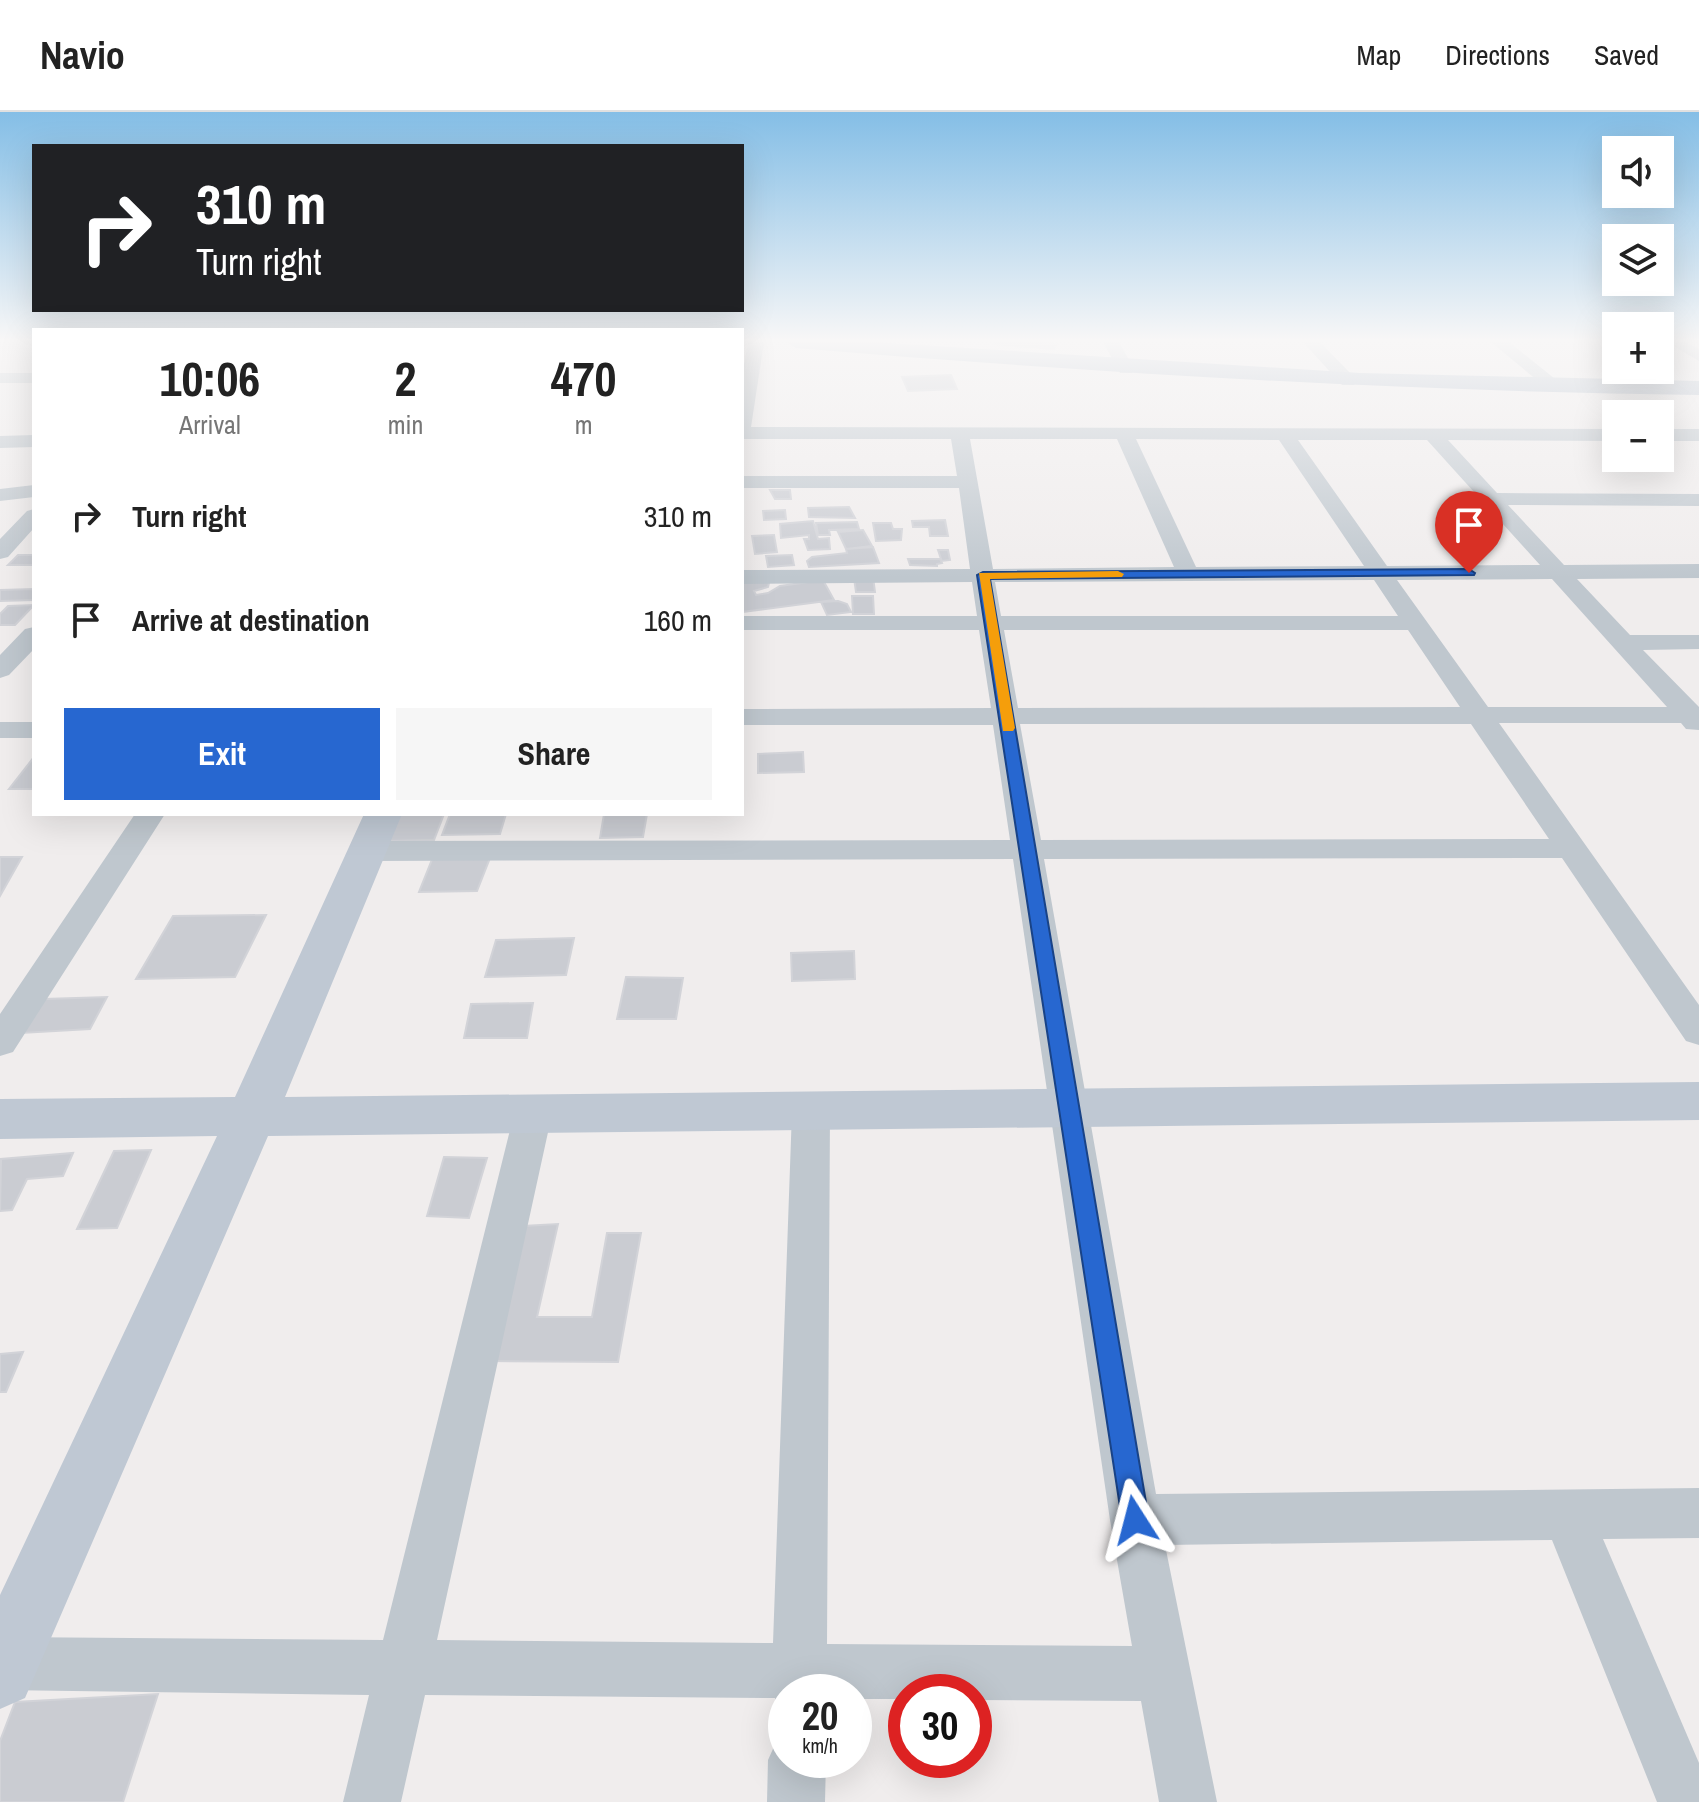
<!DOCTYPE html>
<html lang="en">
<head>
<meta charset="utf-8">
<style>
	body { margin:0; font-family:"Archivo Narrow",sans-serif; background:#f6f6f6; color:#222; height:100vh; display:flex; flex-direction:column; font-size:30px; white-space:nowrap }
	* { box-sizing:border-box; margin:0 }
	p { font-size:26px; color:#767676 }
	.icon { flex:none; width:44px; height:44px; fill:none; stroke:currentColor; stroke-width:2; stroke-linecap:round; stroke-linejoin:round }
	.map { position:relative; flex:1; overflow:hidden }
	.panel { position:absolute; left:32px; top:216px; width:712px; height:488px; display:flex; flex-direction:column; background:#fff; border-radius:0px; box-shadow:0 8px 32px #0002 }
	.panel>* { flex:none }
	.guide { position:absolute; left:32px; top:32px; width:712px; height:168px; border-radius:0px; box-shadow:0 8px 32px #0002; background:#202124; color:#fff; overflow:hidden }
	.tools { position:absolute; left:1602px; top:24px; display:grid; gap:16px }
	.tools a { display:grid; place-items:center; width:72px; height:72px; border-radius:0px; background:#fff; box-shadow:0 8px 32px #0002; font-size:40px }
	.speed { position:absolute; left:768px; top:1562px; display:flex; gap:16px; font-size:40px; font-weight:700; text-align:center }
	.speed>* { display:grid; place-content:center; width:104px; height:104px; border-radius:50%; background:#fff; box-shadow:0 8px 32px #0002; line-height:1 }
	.speed small { font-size:20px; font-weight:400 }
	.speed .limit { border:12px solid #d22; background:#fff; color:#111 }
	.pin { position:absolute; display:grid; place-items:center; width:68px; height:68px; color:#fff; margin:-82px -34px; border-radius:50% 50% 50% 0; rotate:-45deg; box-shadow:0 0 8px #0007 }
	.pin .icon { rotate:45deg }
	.me { position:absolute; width:88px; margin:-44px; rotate:351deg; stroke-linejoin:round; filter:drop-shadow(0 0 6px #0008) }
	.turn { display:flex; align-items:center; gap:28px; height:168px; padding:0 32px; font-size:36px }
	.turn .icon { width:104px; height:104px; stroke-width:2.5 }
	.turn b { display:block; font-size:56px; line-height:68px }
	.eta { display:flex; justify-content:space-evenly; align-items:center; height:136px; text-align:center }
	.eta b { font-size:48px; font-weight:700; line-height:56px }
	.action { display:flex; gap:16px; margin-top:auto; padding:16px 32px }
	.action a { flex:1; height:92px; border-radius:0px; background:#2767d0; color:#fff; font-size:32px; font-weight:700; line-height:92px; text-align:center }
	.action a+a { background:#f6f6f6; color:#222 }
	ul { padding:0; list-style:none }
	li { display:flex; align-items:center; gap:24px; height:104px; padding:0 32px }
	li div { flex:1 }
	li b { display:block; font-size:30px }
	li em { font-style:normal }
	header { display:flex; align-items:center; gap:48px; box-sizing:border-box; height:112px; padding:0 40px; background:#fff; border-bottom:2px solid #e0e0e0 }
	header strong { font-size:38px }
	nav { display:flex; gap:44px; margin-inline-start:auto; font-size:28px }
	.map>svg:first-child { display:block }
	.building { fill:#caccd2; stroke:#d2d3d8; stroke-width:2 }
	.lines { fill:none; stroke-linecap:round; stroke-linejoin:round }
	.street { fill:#bfc7ce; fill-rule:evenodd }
	.secondary { fill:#bfc8d3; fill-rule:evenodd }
	.primary { fill:#afbbca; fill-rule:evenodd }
	.route { fill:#2767d0; stroke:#194387; stroke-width:2 }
	.slow { fill:#f59e0b }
</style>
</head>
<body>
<header>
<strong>Navio</strong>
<nav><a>Map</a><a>Directions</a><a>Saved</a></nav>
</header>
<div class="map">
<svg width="1699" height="1690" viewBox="0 0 1699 1690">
	<rect width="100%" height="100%" fill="#f0eded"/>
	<path class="building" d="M 995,230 L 1037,230 L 1057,232 L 1054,237 L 993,232 Z
		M 951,263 L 957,277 L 908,279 L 902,265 Z
		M 770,378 L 790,378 L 791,387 L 775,387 Z
		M 849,395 L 855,406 L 809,405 L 808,396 Z
		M 785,398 L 786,407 L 764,408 L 763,399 Z
		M 945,408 L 948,424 L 930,424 L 929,415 L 913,415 L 912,409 Z
		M 813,409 L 818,427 L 829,426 L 830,437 L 808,438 L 804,427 L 809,427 L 809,423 L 781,426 L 780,412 Z
		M 857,410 L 859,417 L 829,418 L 830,423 L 818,423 L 816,411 Z
		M 873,411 L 891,411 L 893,417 L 902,417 L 901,428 L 876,429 Z
		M 863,418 L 872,434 L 846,437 L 838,420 Z
		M 774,423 L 777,440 L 755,442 L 752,424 Z
		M 873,435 L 879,451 L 809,455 L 807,449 L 812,445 L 847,441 L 846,437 Z
		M 938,438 L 948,438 L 950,448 L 941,449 L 942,451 L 937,452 L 937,454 L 910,453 L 908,447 L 941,447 Z
		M 18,443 L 34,443 L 34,453 L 8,453 Z
		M 792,443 L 794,453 L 768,455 L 766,444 Z
		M 873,465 L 875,480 L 856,480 L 854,466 Z
		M 770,467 L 768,475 L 754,479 L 756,483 L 768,481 L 780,474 L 823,468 L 834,488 L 742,500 L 742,471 Z
		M 34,477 L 34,488 L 0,489 L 0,478 Z
		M 852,484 L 873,484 L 874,502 L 853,502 Z
		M 838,489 L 847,492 L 851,500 L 827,503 L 821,490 Z
		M 34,493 L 15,513 L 0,513 L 0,502 L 8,494 Z
		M 803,640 L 804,660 L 758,661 L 758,642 Z
		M 34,645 L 34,677 L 9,677 Z
		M 394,702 L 444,702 L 434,728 L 383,729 Z
		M 450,702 L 506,702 L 500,722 L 442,723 Z
		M 604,702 L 647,702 L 643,725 L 600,726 Z
		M 0,745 L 22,745 L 0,784 Z
		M 433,745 L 490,746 L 477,779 L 419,780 Z
		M 266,803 L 235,865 L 136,867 L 173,804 Z
		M 574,826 L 566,863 L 485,865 L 496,828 Z
		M 854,839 L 855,867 L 792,869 L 791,841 Z
		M 626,865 L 683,866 L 676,907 L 617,907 Z
		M 107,885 L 90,917 L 22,921 L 44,887 Z
		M 533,891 L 527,926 L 464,926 L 471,892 Z
		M 151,1038 L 117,1116 L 77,1117 L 114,1039 Z
		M 73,1041 L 63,1064 L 27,1067 L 12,1098 L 0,1099 L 1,1047 Z
		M 444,1045 L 487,1046 L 469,1106 L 427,1104 Z
		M 558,1112 L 537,1205 L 592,1205 L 607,1121 L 641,1121 L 618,1250 L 491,1249 L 523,1114 Z
		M 23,1240 L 6,1280 L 0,1280 L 0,1242 Z
		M 158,1582 L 123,1690 L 0,1690 L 0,1629 L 15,1590 Z"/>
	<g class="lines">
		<path class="street" d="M 748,230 L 764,230 L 751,315 L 1616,317 L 1616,329 L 1448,328 L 1497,381 L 1699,382 L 1699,394 L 1508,393 L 1564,453 L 1699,452 L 1699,466 L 1577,467 L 1630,523 L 1699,523 L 1699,537 L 1643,538 L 1699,595 L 1699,618 L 1686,617 L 1681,611 L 1499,611 L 1699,893 L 1699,933 L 1686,929 L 1562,746 L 1044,747 L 1156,1382 L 1699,1376 L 1699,1426 L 1603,1427 L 1699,1651 L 1699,1690 L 1657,1690 L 1552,1428 L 1165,1433 L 1217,1690 L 1159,1690 L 1141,1589 L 974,1588 L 974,1580 L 906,1580 L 906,1587 L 854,1587 L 854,1580 L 786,1580 L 786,1600 L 779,1598 L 775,1586 L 425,1583 L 401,1690 L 343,1690 L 369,1583 L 0,1578 L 0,1526 L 4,1525 L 383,1528 L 514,1002 L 519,991 L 533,987 L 547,991 L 552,1002 L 437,1528 L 773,1531 L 792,999 L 797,988 L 811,984 L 825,988 L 830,999 L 827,1532 L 1132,1534 L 1110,1408 L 1013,747 L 367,749 L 356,746 L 352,739 L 356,732 L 367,729 L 1010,728 L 993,613 L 742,613 L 742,597 L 991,596 L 979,518 L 742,518 L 742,504 L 977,504 L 972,470 L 742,472 L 742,458 L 970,457 L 959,376 L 742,376 L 742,364 L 957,364 L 951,327 L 742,327 L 742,264 ZM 970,327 L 1117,327 L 1174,455 L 993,457 ZM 1136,327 L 1279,328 L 1364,454 L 1196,455 ZM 1298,328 L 1427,328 L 1540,453 L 1387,454 ZM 1552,467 L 1667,595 L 1488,595 L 1397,468 ZM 1374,468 L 1398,504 L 1001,504 L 995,470 ZM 1004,518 L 1408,518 L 1460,595 L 1018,596 ZM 1020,612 L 1471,612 L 1549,727 L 1041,728 Z
			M 1103,230 L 1119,230 L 1134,257 L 1132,261 L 1120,261 Z
			M 1303,230 L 1320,230 L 1354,265 L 1357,269 L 1354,273 L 1342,273 Z
			M 1491,230 L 1509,230 L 1565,275 L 1562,279 L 1550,279 Z
			M 1667,230 L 1686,230 L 1699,237 L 1699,249 Z
			M 0,261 L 34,261 L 34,271 L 0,271 Z
			M 1660,317 L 1699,317 L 1699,329 L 1660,329 Z
			M 34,323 L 34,335 L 0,336 L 0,324 Z
			M 34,373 L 34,385 L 0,389 L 0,377 Z
			M 34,397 L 34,416 L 8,445 L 0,447 L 0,427 L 27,399 Z
			M 34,515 L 34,537 L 9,563 L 0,566 L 0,543 L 25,517 Z
			M 0,610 L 34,610 L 34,626 L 0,626 Z
			M 135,702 L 165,702 L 13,940 L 0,944 L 0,902 Z
			M 786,1624 L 786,1648 L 826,1648 L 825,1690 L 767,1690 L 768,1648 L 777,1628 Z"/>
		<path class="secondary" d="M 364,702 L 402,702 L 285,985 L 1699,970 L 1699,1008 L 268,1024 L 25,1586 L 0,1597 L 0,1483 L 217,1024 L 0,1027 L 0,987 L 235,985 Z"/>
		<path class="primary" d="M 786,230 L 872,230 L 1360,261 L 1699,269 L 1699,283 C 1397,279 1097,261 796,236 Z"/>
	</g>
	<linearGradient id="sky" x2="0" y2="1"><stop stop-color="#84bee6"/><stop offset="0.49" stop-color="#f8f7f7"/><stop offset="1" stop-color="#f8f7f7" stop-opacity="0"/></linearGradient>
	<rect width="1699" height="466" fill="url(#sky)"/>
	<path class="route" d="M 1469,457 L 1475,461 L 1474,463 L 990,467 L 1149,1408 L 1145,1418 L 1135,1422 L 1126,1418 L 1122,1408 L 977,463 L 983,460 Z"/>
	<path class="slow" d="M 1118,459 L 1124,462 L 1122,465 L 990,467 L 1015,616 L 1013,619 L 1003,619 L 979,461 Z"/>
</svg>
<div class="tools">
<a><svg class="icon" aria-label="sound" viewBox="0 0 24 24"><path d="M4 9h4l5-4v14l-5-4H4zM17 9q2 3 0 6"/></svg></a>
<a><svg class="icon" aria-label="layers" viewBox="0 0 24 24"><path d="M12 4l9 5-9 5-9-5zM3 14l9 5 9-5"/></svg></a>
<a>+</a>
<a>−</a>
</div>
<div class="speed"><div>20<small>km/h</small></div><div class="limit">30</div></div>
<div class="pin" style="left:1469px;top:461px;background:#d93025"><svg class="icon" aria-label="arrive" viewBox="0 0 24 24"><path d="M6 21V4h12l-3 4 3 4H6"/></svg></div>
<svg class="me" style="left:1135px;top:1408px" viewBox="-20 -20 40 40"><path d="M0-17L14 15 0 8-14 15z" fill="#2767d0" stroke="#fff" stroke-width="4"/></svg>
<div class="guide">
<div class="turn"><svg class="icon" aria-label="right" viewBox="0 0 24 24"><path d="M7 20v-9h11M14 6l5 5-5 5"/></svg><div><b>310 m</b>Turn right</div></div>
</div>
<section class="panel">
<div class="eta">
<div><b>10:06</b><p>Arrival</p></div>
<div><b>2</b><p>min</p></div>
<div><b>470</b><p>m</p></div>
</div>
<ul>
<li><svg class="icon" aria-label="right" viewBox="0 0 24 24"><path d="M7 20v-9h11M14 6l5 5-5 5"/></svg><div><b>Turn right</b></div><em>310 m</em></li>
<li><svg class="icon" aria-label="arrive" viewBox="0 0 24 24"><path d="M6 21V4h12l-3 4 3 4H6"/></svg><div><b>Arrive at destination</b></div><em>160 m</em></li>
</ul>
<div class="action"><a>Exit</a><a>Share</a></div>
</section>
</div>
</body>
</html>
